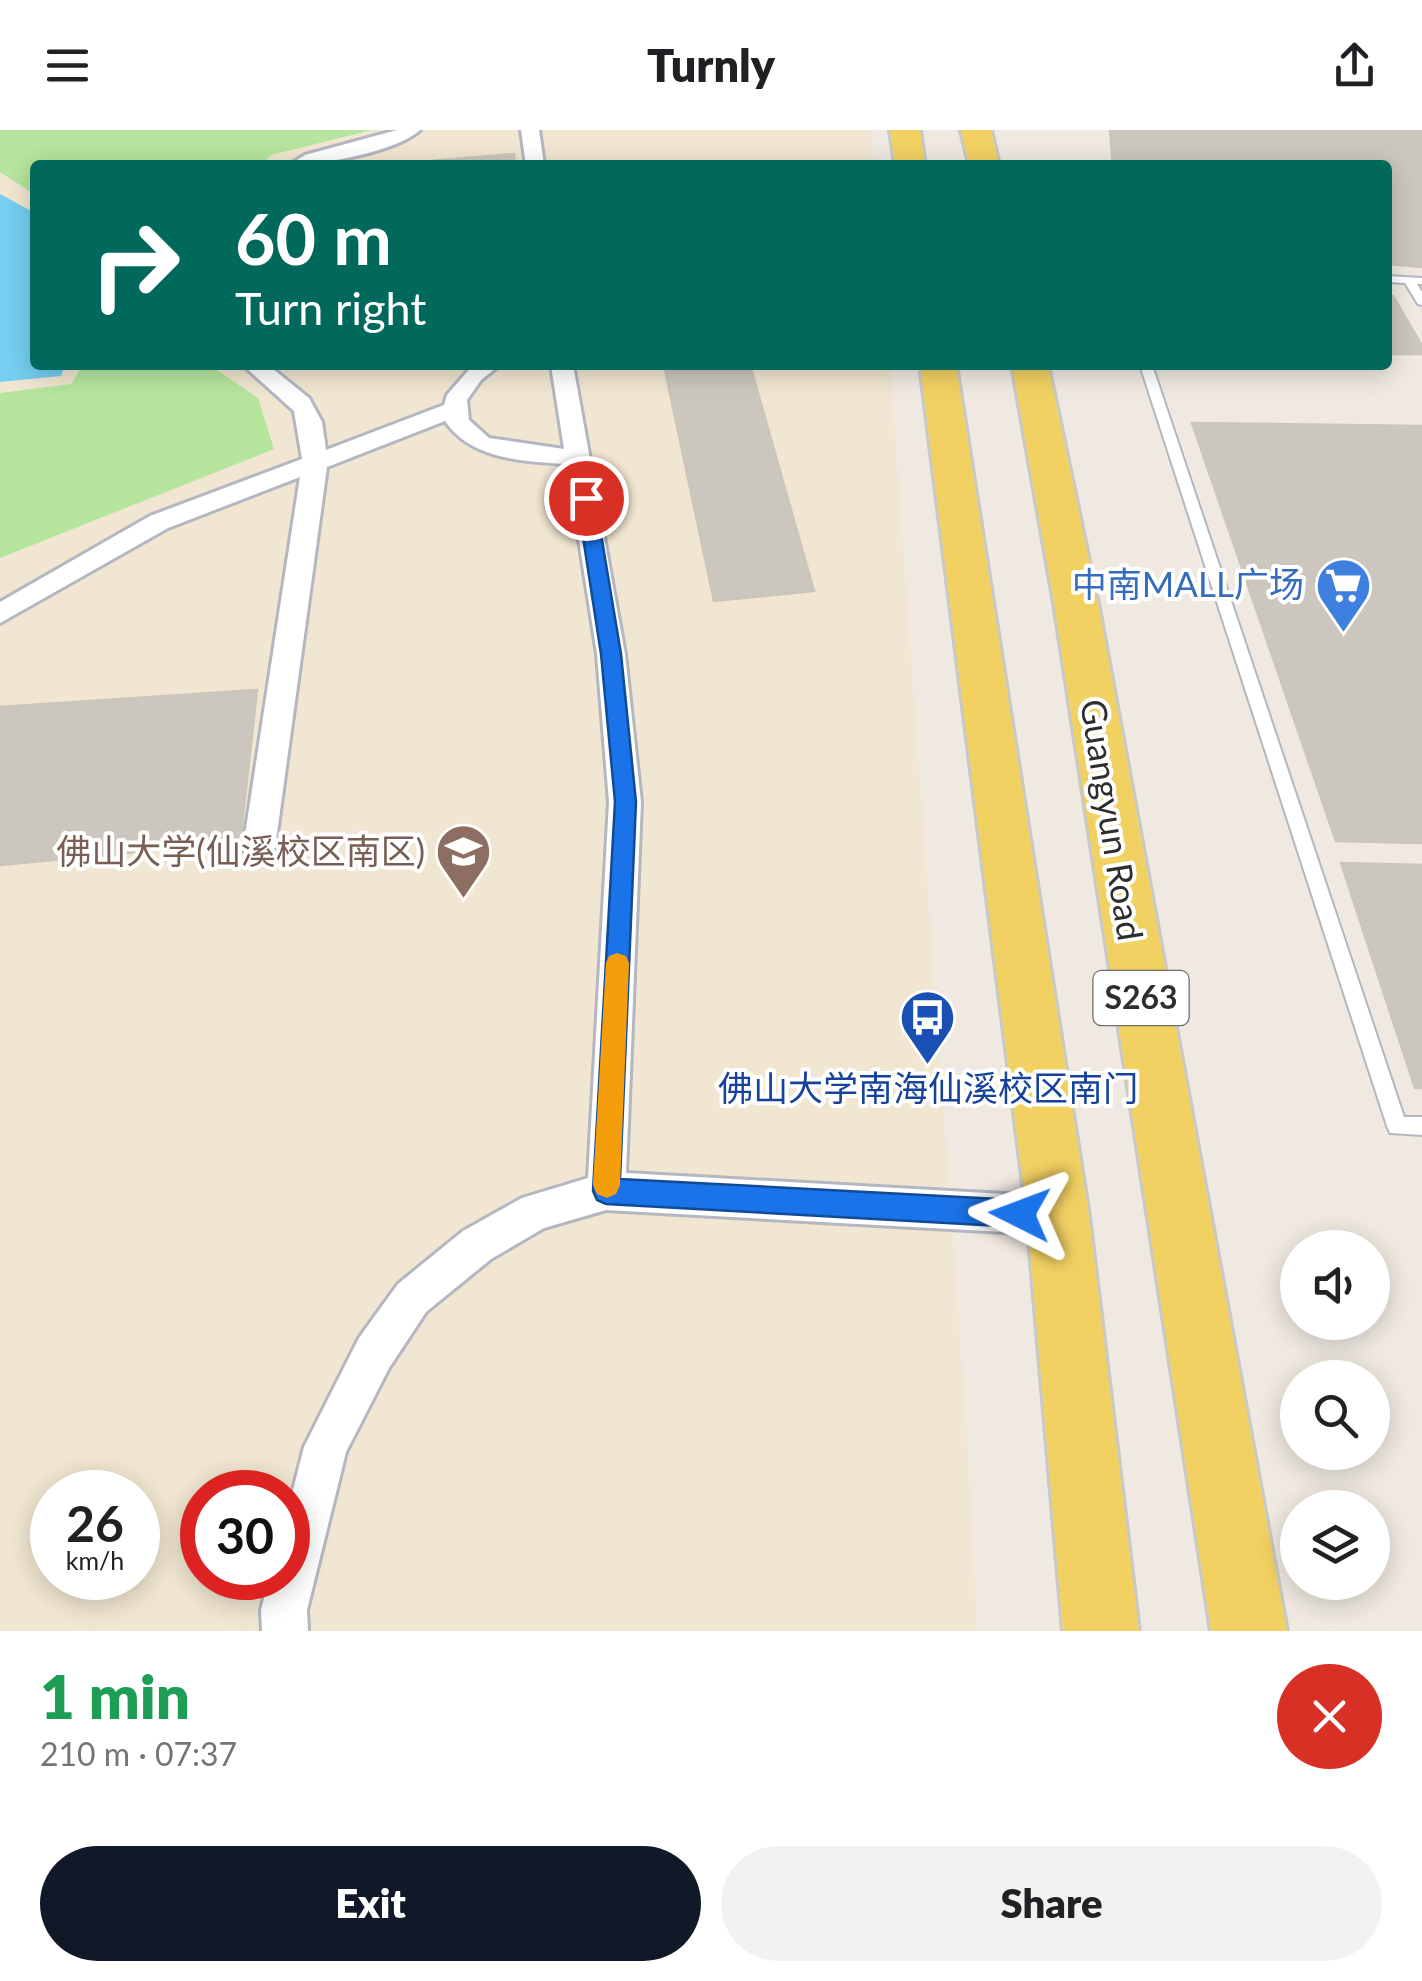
<!DOCTYPE html>
<html lang="en">
<head>
<meta charset="utf-8">
<style>
	body { margin:0; font-family:Lato,"Noto Sans SC",sans-serif; background:#f2f2f2; color:#202124; height:100vh; display:flex; flex-direction:column; font-size:38px; white-space:nowrap }
	* { box-sizing:border-box; margin:0 }
	p { font-size:32px; color:#757577 }
	.icon { flex:none; width:55px; height:55px; fill:none; stroke:currentColor; stroke-width:2; stroke-linecap:round; stroke-linejoin:round }
	.map { position:relative; height:1501px; overflow:hidden }
	.sheet { display:flex; flex-direction:column; background:#fff; flex:1 }
	.sheet>* { flex:none }
	.guide { position:absolute; left:30px; top:30px; width:1362px; height:210px; border-radius:10px; box-shadow:0 5px 25px #0003; background:#00695c; color:#fff; overflow:hidden }
	.controls { position:absolute; left:1280px; top:1100px; display:grid; gap:20px }
	.controls a { display:grid; place-items:center; width:110px; height:110px; border-radius:50%; background:#fff; box-shadow:0 5px 25px #0003; font-size:50px }
	.speed { position:absolute; left:30px; top:1340px; display:flex; gap:20px; font-size:50px; font-weight:700; text-align:center }
	.speed>* { display:grid; place-content:center; width:130px; height:130px; border-radius:50%; background:#fff; box-shadow:0 5px 25px #0003; line-height:1 }
	.speed small { font-size:25px; font-weight:400 }
	.speed .limit { border:15px solid #d22; background:#fff; color:#111 }
	.pin { position:absolute; display:grid; place-items:center; width:85px; height:85px; color:#fff; margin:-42px; border:5px solid #fff; border-radius:50%; box-shadow:0 2px 10px #0007 }
	.me { position:absolute; width:110px; margin:-55px; rotate:273deg; stroke-linejoin:round; filter:drop-shadow(0 0 8px #0008) }
	.turn { display:flex; align-items:center; gap:35px; height:210px; padding:0 40px; font-size:45px }
	.turn .icon { width:130px; height:130px; stroke-width:2.5 }
	.turn b { display:block; font-size:70px; line-height:85px }
	.round { display:grid; place-items:center; flex:none; width:105px; height:105px; border-radius:52px; background:#f2f2f2 }
	.overview { display:flex; align-items:center; justify-content:space-between; height:170px; padding:0 40px }
	h1 { font-size:60px; font-weight:800; line-height:75px; color:#1e9e55 }
	.action { display:flex; gap:20px; margin-top:auto; padding:20px 40px }
	.action a { flex:1; height:115px; border-radius:60px; background:#111827; color:#fff; font-size:40px; font-weight:800; line-height:115px; text-align:center }
	.action a+a { background:#f2f2f2; color:#202124 }
	header { display:flex; justify-content:space-between; align-items:center; height:130px; padding:0 40px; background:#fff; font-size:45px; font-weight:800 }
	.map>svg:first-child { display:block }
	.education { fill:#f0e6d1; fill-rule:evenodd }
	.green { fill:#b6e59e }
	.water { fill:#75cff0 }
	.building { fill:#cbc7bf; stroke:#cbc5ba; stroke-width:2.5 }
	.lines { fill:none; stroke-linecap:round; stroke-linejoin:round }
	.lane-casing { stroke:#b4b7c1; stroke-width:4 }
	.street-casing { stroke:#b4b7c1; stroke-width:6 }
	.primary-casing { stroke:#c9c9c9; stroke-width:6 }
	.lane { fill:#fff; fill-rule:evenodd }
	.street { fill:#fff; fill-rule:evenodd }
	.primary { fill:#f2d163; fill-rule:evenodd }
	.route { fill:#1a73e8; stroke:#114b97; stroke-width:2.5 }
	.slow { fill:#f59e0b }
	.labels { text-anchor:middle; stroke-width:8; stroke-linejoin:round; paint-order:stroke }
	.shield { fill:#fff; stroke:#6d6d6d; stroke-width:2.5 }
	.shield-label { font-size:32px; font-weight:bold; fill:#2e2e2e }
	.shop-label { font-size:35px; fill:#366cbe; stroke:#fff; text-anchor:end }
	.street-label { font-size:35px; fill:#2e2e2e; stroke:#fff }
	.education-label { font-size:35px; fill:#785e54; stroke:#fff; text-anchor:end }
	.transit-label { font-size:35px; fill:#164399; stroke:#fff }
</style>
</head>
<body>
<header><svg class="icon" aria-label="menu" viewBox="0 0 24 24"><path d="M4 6h16M4 12h16M4 18h16"/></svg>Turnly<svg class="icon" aria-label="share" viewBox="0 0 24 24"><path d="M12 15V3M7 8l5-5 5 5M5 13v7h14v-7"/></svg></header>
<div class="map">
<svg width="1422" height="1501" viewBox="0 0 1422 1501">
	<rect width="100%" height="100%" fill="#efe9e1"/>
	<path class="education" d="M 0,0 L 870,0 L 873,35 L 35,35 L 35,235 L 890,235 L 967,1306 L 977,1501 L 0,1501 ZM 52,1362 L 138,1362 L 138,1448 L 52,1448 ZM 202,1362 L 288,1362 L 288,1448 L 202,1448 Z"/>
	<path class="green" d="M 0,0 L 372,0 L 271,25 L 261,35 L 35,35 L 35,65 L 0,42 Z
		M 83,235 L 210,235 L 258,268 L 274,319 L 0,428 L 0,263 L 71,254 Z"/>
	<path class="water" d="M 0,64 L 35,83 L 35,235 L 65,235 L 61,246 L 0,252 Z"/>
	<path class="building" d="M 1110,0 L 1422,0 L 1422,137 L 1388,134 L 1388,35 L 1113,35 Z
		M 514,24 L 515,35 L 385,35 Z
		M 1388,166 L 1393,166 L 1422,216 L 1422,224 L 1388,224 Z
		M 664,235 L 750,235 L 814,461 L 714,471 Z
		M 1192,293 L 1422,296 L 1422,713 L 1336,711 Z
		M 257,560 L 240,712 L 0,735 L 0,577 Z
		M 1341,733 L 1422,735 L 1422,958 L 1415,958 Z"/>
	<g class="lines">
		<defs>
			<path id="lane" d="M 1388,146 L 1422,148 L 1422,154 L 1417,154 L 1422,162 L 1422,175 L 1418,174 L 1405,153 L 1388,152 Z
				M 1140,235 L 1152,235 L 1404,987 L 1422,987 L 1422,1005 L 1390,1003 L 1387,996 Z"/>
			<path id="street" d="M 397,0 L 420,0 C 396,22 321,35 289,35 L 305,25 Z
				M 521,0 L 539,0 L 544,35 L 526,35 Z
				M 243,235 L 268,235 L 309,268 L 322,292 L 326,320 L 444,275 L 447,265 L 473,235 L 500,235 L 481,250 L 467,270 L 469,290 L 489,308 L 564,319 L 551,235 L 573,235 L 625,524 L 641,672 L 626,1043 L 1058,1067 L 1072,1073 L 1077,1086 L 1072,1099 L 1058,1105 L 606,1080 L 544,1098 L 491,1129 L 426,1182 L 389,1238 L 346,1322 L 307,1480 L 308,1501 L 262,1501 L 261,1480 L 269,1448 L 288,1448 L 288,1380 L 304,1317 L 359,1208 L 398,1154 L 463,1101 L 522,1068 L 588,1048 L 609,672 L 597,524 L 567,334 C 523,331 472,330 445,291 L 327,337 L 275,718 L 270,727 L 259,731 L 248,727 L 243,718 L 300,347 L 168,398 L 0,493 L 0,472 L 150,386 L 302,329 L 294,281 Z"/>
			<path id="primary" d="M 890,0 L 920,0 L 925,35 L 895,35 Z
				M 961,0 L 991,0 L 999,35 L 969,35 Z
				M 920,235 L 956,235 L 1089,1086 L 1139,1501 L 1063,1501 L 1027,1086 Z
				M 1012,235 L 1048,235 L 1098,473 L 1287,1501 L 1211,1501 L 1054,473 Z"/>
		</defs>
		<use href="#lane" class="lane-casing"/>
		<use href="#street" class="street-casing"/>
		<use href="#primary" class="primary-casing"/>
		<use href="#lane" class="lane"/>
		<use href="#street" class="street"/>
		<use href="#primary" class="primary"/>
	</g>
	<path class="route" d="M 586,362 L 595,368 L 621,524 L 636,672 L 620,1049 L 1020,1070 L 1030,1074 L 1034,1084 L 1030,1093 L 1020,1097 L 606,1074 L 597,1070 L 593,1061 L 615,672 L 601,524 L 577,368 Z"/>
	<path class="slow" d="M 617,823 L 626,826 L 629,833 L 620,1055 L 616,1064 L 607,1068 L 597,1064 L 593,1055 L 606,833 L 609,826 Z"/>
	<defs>
		<symbol id="supermarket-pin" viewBox="-11 -11 22 30"><path d="M0 17L-7.5 6A9.5 9.5 0 1 1 7.5 6Z" fill="#3f7fe0" stroke="#fff"/><path d="M-6-5.5h2.5l.6 2H6L4.5 2H-2.5L-4.4-4H-6ZM-1.5 3.2a1.3 1.3 0 1 0 .1 0ZM3 3.2a1.3 1.3 0 1 0 .1 0Z" fill="#fff"/></symbol>
		<symbol id="university-pin" viewBox="-11 -11 22 30"><path d="M0 17L-7.5 6A9.5 9.5 0 1 1 7.5 6Z" fill="#8d6e63" stroke="#fff"/><path d="M0-5L7-2L0 1L-7-2ZM-4 1L0 2.5L4 1V4Q0 6-4 4Z" fill="#fff"/></symbol>
		<symbol id="bus-pin" viewBox="-11 -11 22 30"><path d="M0 17L-7.5 6A9.5 9.5 0 1 1 7.5 6Z" fill="#1a4fb4" stroke="#fff"/><path d="M-5-6H5V4H4V6H2V4H-2V6H-4V4H-5ZM-3.5-4V0h7V-4ZM-3.5 1.2v1.5H-2V1.2ZM2 1.2v1.5H3.5V1.2Z" fill="#fff"/></symbol>
	</defs>
	<g fill-rule="evenodd">
		<use href="#supermarket-pin" x="1312" y="424" width="63" height="86"/>
		<use href="#university-pin" x="432" y="690" width="63" height="86"/>
		<use href="#bus-pin" x="896" y="856" width="63" height="86"/>
	</g>
	<g class="labels">
		<rect class="shield" x="1093.5" y="841" width="95" height="54" rx="8"/>
		<g class="shield-label">
			<text x="1141" y="879">S263</text>
		</g>
		<g class="shop-label">
			<text x="1304" y="467">中南MALL广场</text>
		</g>
		<g class="street-label">
			<text transform="translate(1111 690) rotate(81)" y="12">Guangyun Road</text>
		</g>
		<g class="education-label">
			<text x="425" y="734">佛山大学(仙溪校区南区)</text>
		</g>
		<g class="transit-label">
			<text x="928" y="971">佛山大学南海仙溪校区南门</text>
		</g>
	</g>
</svg>
<div class="controls">
<a><svg class="icon" aria-label="sound" viewBox="0 0 24 24"><path d="M4 9h4l5-4v14l-5-4H4zM17 9q2 3 0 6"/></svg></a>
<a><svg class="icon" aria-label="search" viewBox="0 0 24 24"><circle cx="10" cy="10" r="6"/><path d="M15 15l6 6"/></svg></a>
<a><svg class="icon" aria-label="layers" viewBox="0 0 24 24"><path d="M12 4l9 5-9 5-9-5zM3 14l9 5 9-5"/></svg></a>
</div>
<div class="speed"><div>26<small>km/h</small></div><div class="limit">30</div></div>
<div class="pin" style="left:586px;top:368px;background:#d93025"><svg class="icon" aria-label="arrive" viewBox="0 0 24 24"><path d="M6 21V4h12l-3 4 3 4H6"/></svg></div>
<svg class="me" style="left:1020px;top:1084px" viewBox="-20 -20 40 40"><path d="M0-17L14 15 0 8-14 15z" fill="#1a73e8" stroke="#fff" stroke-width="4"/></svg>
<div class="guide">
<div class="turn"><svg class="icon" aria-label="right" viewBox="0 0 24 24"><path d="M7 20v-9h11M14 6l5 5-5 5"/></svg><div><b>60 m</b>Turn right</div></div>
</div>
</div>
<section class="sheet">
<div class="overview"><div><h1>1 min</h1><p>210 m · 07:37</p></div><a class="round" style="background:#d93025;color:#fff"><svg class="icon" aria-label="close" viewBox="0 0 24 24"><path d="M6 6l12 12M18 6L6 18"/></svg></a></div>
<div class="action"><a>Exit</a><a>Share</a></div>
</section>
</body>
</html>
